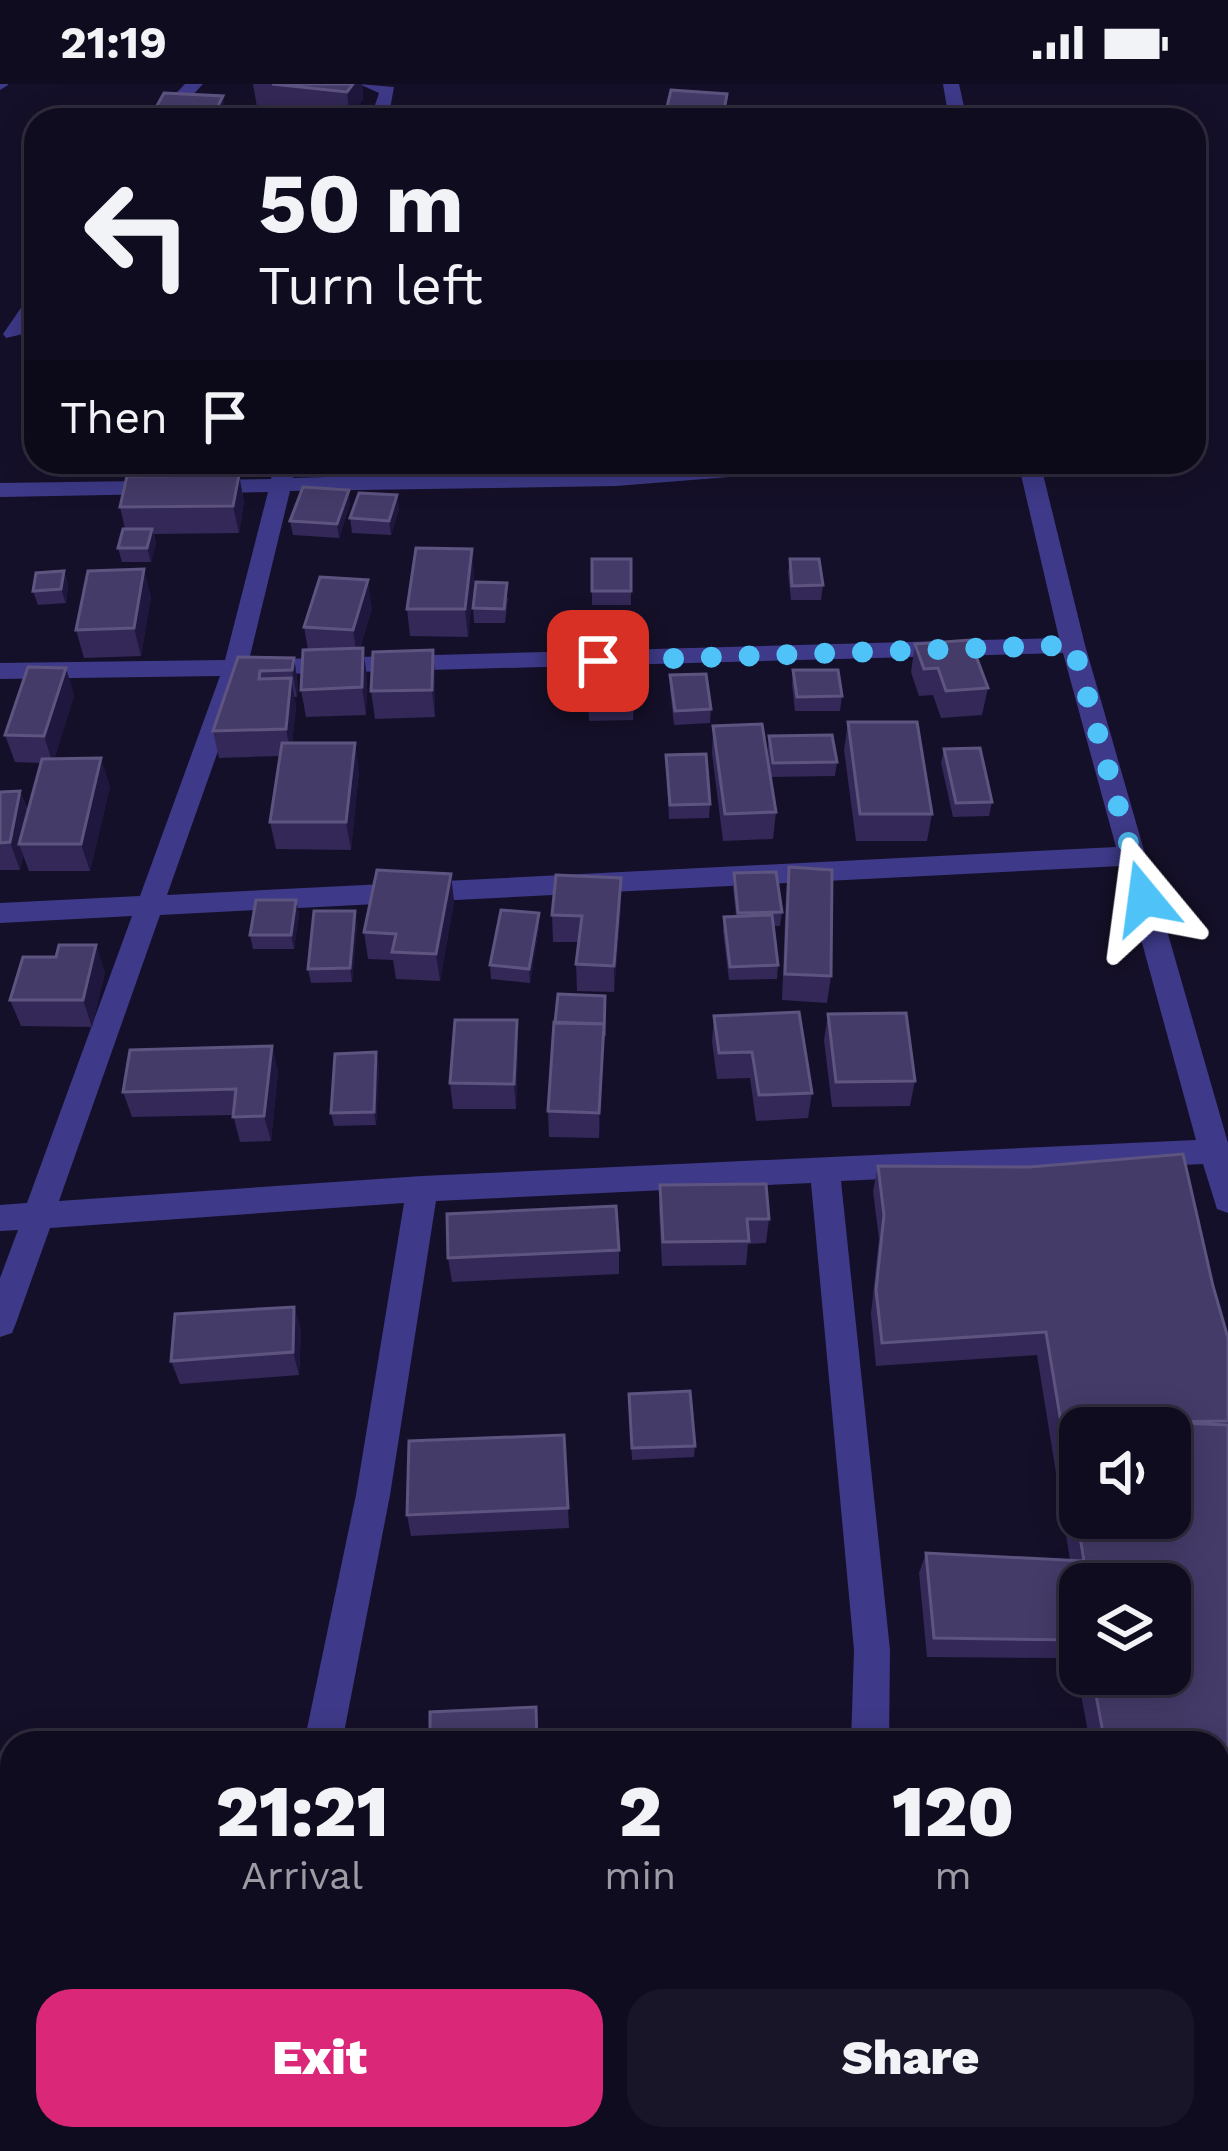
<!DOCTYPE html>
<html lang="en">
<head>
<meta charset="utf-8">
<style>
	body { margin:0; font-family:"Work Sans",sans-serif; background:#191528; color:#f1f3f6; height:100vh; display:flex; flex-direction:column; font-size:45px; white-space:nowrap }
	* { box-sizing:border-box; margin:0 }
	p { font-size:39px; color:#9c9ba4 }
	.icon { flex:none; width:66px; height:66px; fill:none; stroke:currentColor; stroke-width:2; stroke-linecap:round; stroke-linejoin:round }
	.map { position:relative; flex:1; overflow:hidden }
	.panel { position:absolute; left:0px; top:1647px; width:1230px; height:420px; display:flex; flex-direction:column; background:#100c1f; border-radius:36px 36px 0 0; box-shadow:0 6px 30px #0003,0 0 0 3px #302c3d }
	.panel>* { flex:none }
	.hud { position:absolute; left:24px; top:24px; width:1182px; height:366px; border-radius:36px; box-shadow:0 6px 30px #0003,0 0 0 3px #302c3d; background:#100c1f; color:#f1f3f6; overflow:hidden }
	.tools { position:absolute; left:1059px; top:1323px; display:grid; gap:24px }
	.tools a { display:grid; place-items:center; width:132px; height:132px; border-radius:24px; background:#100c1f; box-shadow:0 6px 30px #0003,0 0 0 3px #302c3d; font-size:60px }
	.pin { position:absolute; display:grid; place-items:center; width:102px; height:102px; color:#fff; margin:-51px; border-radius:24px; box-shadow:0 6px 18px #0006 }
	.me { position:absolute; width:132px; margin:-66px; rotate:344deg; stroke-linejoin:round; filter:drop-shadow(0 0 9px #0008) }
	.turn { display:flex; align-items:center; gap:42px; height:252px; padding:0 36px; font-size:54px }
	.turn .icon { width:156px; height:156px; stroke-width:2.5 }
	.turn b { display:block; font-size:84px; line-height:102px }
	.then { display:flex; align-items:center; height:114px; padding:0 36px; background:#0003; gap:24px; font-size:45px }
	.eta { display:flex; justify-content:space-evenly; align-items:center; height:204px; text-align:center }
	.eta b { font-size:72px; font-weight:800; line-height:84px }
	.cta { display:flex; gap:24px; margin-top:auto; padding:24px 36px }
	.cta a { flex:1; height:138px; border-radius:36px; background:#db2777; color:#fff; font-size:48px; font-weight:800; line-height:138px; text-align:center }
	.cta a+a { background:#191528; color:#f1f3f6 }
	.status { display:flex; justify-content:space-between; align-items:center; height:84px; padding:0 60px; background:#100c1f; direction:ltr }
	.status svg { height:33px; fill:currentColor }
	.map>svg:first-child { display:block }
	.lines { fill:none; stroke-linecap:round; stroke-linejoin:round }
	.street { fill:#3e3a89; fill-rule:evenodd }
	.wall { fill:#332857; fill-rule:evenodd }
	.shaded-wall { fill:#1f173d }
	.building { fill:#453b69; stroke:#5d5480; stroke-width:3; fill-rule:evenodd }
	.route { stroke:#4fc3f7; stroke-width:21; stroke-dasharray:0 37.8 }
</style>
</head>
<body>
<div class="status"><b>21:19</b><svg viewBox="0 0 49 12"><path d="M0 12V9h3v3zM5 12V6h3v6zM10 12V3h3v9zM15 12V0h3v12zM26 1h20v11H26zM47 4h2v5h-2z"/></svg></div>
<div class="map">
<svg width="1228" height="2067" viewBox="0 0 1228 2067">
	<rect width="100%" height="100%" fill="#151029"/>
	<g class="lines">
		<path class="street" d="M 0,0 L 8,0 L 8,1 L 0,6 Z
			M 185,0 L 203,0 L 169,36 L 150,36 Z
			M 359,0 L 394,3 L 388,36 L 370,36 L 379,9 Z
			M 943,0 L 959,0 L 967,36 L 949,36 Z
			M 36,210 L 36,231 L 23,250 L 6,254 L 3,250 L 29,212 Z
			M 275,378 L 297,378 L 293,394 L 854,378 L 843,384 L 616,402 L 290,407 L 249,576 L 1059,554 L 1018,378 L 1040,378 L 1085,561 L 1228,1059 L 1228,1129 L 1217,1125 L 1203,1080 L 841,1097 L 890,1566 L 889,1659 L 851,1659 L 854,1566 L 811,1099 L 436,1117 L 390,1411 L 342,1659 L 304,1659 L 356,1411 L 404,1119 L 50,1144 L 16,1239 L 12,1249 L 0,1253 L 0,1194 L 18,1146 L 0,1147 L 0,1121 L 27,1119 L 132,832 L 0,839 L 0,819 L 140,812 L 220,592 L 0,595 L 0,579 L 225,576 L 268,408 L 0,413 L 0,399 L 271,395 ZM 1063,569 L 1116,763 L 167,811 L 245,591 ZM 1121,782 L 1196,1056 L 422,1092 L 59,1117 L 160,831 Z
			M 222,2055 L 266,2055 L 263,2067 L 219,2067 Z
			M 844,2055 L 888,2055 L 888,2067 L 844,2067 Z"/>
	</g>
	<path class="wall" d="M 253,0 L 362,0 L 363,15 L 350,34 L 257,23 Z
		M 727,10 L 724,36 L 667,36 L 667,23 Z
		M 1018,24 L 1196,33 L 1201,58 L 1195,84 L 1194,36 L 1016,36 Z
		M 216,378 L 255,378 L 255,385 L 218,387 Z
		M 239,391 L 244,418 L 239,449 L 154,450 L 156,459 L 151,478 L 122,478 L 118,464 L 125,445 L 120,423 Z
		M 397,411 L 399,425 L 391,451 L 352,449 L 350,434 Z
		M 350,420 L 339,454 L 293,451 L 290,437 Z
		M 592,475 L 631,475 L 631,521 L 592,521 Z
		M 790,475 L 823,501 L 821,516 L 791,516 L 788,489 Z
		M 64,487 L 68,501 L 66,519 L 38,521 L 33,507 Z
		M 474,493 L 468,553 L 410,552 L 407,525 Z
		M 151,512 L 141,572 L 84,574 L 76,546 Z
		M 508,513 L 505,539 L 474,539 L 473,524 Z
		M 372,524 L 360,564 L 367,592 L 366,631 L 306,633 L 301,606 L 308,566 L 304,543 Z
		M 915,560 L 988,604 L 982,631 L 941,634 L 933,611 L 919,612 L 911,588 Z
		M 433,566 L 435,594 L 435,633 L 375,635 L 371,607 Z
		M 238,573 L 294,574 L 298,601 L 297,613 L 294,613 L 296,622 L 292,659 L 359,686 L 351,766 L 276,765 L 270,738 L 280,672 L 219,674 L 213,647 Z
		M 587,576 L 634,622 L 633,636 L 589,637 Z
		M 66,584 L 74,612 L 54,674 L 110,702 L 90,787 L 29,787 L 23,771 L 20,786 L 0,786 L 0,708 L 20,707 L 28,727 L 41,679 L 15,678 L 5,651 Z
		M 793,586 L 842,612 L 840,627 L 795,627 L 792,601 Z
		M 670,591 L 711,625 L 710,639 L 674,641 L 670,605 Z
		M 848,638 L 932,730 L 927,757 L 856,757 L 844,666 Z
		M 713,642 L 776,728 L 773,755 L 723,757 L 712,669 Z
		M 769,652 L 837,678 L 835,692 L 771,693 L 768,666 Z
		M 944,665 L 992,718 L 989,732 L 953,733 L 941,679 Z
		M 666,671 L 710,720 L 709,734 L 669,735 Z
		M 789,783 L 831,892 L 827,919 L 782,916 L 786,810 Z
		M 734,789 L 782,828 L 780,842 L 773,842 L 778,881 L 777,895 L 729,896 L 723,847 L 724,833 L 736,832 L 733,803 Z
		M 621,794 L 621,821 L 614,908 L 577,907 L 576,880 L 579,858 L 553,858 L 552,831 Z
		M 296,816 L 299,830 L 294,865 L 253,865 L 250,851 Z
		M 454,817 L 440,897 L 396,895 L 393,876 L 368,875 L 364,848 Z
		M 539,829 L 539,843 L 530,899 L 491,895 L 490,881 Z
		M 357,841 L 352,898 L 311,899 L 308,885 Z
		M 56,873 L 105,888 L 92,943 L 21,942 L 10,916 Z
		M 605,912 L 599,1054 L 549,1053 L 548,1027 Z
		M 828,930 L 915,997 L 910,1022 L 832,1023 L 824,956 Z
		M 714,932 L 812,1009 L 808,1034 L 756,1037 L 750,994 L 717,995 L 712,958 Z
		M 517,936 L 518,962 L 516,1025 L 453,1025 L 450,999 Z
		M 272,962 L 278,988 L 271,1057 L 240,1058 L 233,1031 L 132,1033 L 123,1008 Z
		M 376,968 L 379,982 L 376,1041 L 334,1042 L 331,1029 Z
		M 878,1082 L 1213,1202 L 1228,1254 L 1228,2063 L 1160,2055 L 1218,2055 L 1218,1659 L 1090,1659 L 1072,1562 L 1065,1574 L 927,1573 L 919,1489 L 926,1469 L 1070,1476 L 1037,1271 L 876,1282 L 871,1230 L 879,1155 L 873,1107 ZM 1080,1500 L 1170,1590 L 1080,1590 Z
		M 660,1101 L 769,1135 L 766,1159 L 748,1160 L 746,1181 L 662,1182 L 659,1126 Z
		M 619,1166 L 619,1190 L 452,1198 L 448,1174 Z
		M 294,1223 L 301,1246 L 299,1291 L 180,1300 L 171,1277 Z
		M 629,1322 L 695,1362 L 694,1373 L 632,1376 Z
		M 564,1351 L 569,1444 L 411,1452 L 407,1431 Z
		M 931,2055 L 1151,2055 L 1154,2067 L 932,2067 Z"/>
	<path class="shaded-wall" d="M 353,0 L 362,0 L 363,15 L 350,34 L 347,8 Z
		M 223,12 L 227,36 L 211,36 Z
		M 239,391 L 244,418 L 239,449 L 233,422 Z
		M 349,406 L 350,420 L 339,454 L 337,440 Z
		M 397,411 L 399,425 L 391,451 L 389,437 Z
		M 152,445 L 156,459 L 151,478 L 147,464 Z
		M 472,465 L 474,493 L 468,553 L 465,525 Z
		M 144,485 L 151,512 L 141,572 L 134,544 Z
		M 64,487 L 68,501 L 66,519 L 61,505 Z
		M 368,496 L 372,524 L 357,573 L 353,546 Z
		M 363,564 L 367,592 L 366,631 L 362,603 Z
		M 433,566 L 435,594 L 435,633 L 432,606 Z
		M 294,574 L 298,601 L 297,613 L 292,586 Z
		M 66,584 L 74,612 L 53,680 L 44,652 Z
		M 291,594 L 296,622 L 291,672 L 286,645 Z
		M 355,659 L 359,686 L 351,766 L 346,738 Z
		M 101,674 L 110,702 L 90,787 L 81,760 Z
		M 20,707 L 30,735 L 19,760 L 23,771 L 20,786 L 10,758 Z
		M 451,790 L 454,817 L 440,897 L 436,870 Z
		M 621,794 L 621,821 L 614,908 L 614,882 Z
		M 296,816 L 299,830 L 294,865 L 291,851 Z
		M 355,827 L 357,841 L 352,898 L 350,884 Z
		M 539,829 L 539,843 L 530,899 L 529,885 Z
		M 96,861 L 105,888 L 92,943 L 83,916 Z
		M 605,925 L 599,1054 L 599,1029 Z
		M 517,936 L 518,962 L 516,1025 L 514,1000 Z
		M 272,962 L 278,988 L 271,1057 L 264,1032 Z
		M 376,968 L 379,982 L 376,1041 L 374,1028 Z
		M 294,1223 L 301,1246 L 299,1291 L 293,1268 Z"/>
	<path class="building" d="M 272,0 L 353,0 L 347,8 Z
		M 671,6 L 727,10 L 724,27 L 667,23 Z
		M 164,9 L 223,12 L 211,36 L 149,36 Z
		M 1018,24 L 1196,33 L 1201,58 L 1194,58 L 1194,36 L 1019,36 Z
		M 239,391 L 233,422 L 120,423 L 127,392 Z
		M 303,403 L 349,406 L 337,440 L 290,437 Z
		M 359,409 L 397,411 L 389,437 L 350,434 Z
		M 123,445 L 152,445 L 147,464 L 118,464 Z
		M 416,464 L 472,465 L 465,525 L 407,525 Z
		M 592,475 L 631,475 L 631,507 L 592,507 Z
		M 790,475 L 819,475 L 823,501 L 792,502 Z
		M 144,485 L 134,544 L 76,546 L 88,487 Z
		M 64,487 L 61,505 L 33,507 L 36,489 Z
		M 320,493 L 368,496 L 353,546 L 304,543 Z
		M 476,498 L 507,499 L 504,525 L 473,524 Z
		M 970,556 L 988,604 L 946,607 L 938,584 L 924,585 L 915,560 Z
		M 363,564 L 362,603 L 301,606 L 303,566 Z
		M 433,566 L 432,606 L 371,607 L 373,568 Z
		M 238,573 L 294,574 L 292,586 L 260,587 L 259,595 L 291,594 L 286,645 L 213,647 Z
		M 631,575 L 634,622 L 588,622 L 587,576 Z
		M 28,583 L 66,584 L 44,652 L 5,651 Z
		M 793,586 L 838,586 L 842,612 L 797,613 Z
		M 706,590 L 711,625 L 675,627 L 670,591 Z
		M 848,638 L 917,638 L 932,730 L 860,730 Z
		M 762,640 L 776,728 L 725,730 L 713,642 Z
		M 832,651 L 837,678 L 773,679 L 769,652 Z
		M 282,659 L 355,659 L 346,738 L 270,738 Z
		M 980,664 L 992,718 L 956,719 L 944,665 Z
		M 706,670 L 710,720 L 670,721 L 666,671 Z
		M 101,674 L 81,760 L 19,760 L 42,675 Z
		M 20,707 L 10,758 L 0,759 L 0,708 Z
		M 789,783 L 832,786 L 831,892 L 785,890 Z
		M 377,786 L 451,790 L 436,870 L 392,868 L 396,850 L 364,848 Z
		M 776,788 L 782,828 L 738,829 L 734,789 Z
		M 556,791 L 621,794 L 614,882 L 576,880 L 582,832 L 552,831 Z
		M 256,816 L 296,816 L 291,851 L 250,851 Z
		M 501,826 L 539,829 L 529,885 L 490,881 Z
		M 314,827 L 355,827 L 350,884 L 308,885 Z
		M 772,831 L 778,881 L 730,883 L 724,833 Z
		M 59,861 L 96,861 L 83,916 L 10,916 L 23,873 L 56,873 Z
		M 558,910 L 605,912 L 604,952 L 604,940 L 555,939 Z
		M 799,928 L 812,1009 L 759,1011 L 752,968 L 719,969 L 714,932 Z
		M 906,929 L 915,997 L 836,998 L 828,930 Z
		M 455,936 L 517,936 L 514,1000 L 450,999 Z
		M 554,938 L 604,940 L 599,1029 L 548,1027 Z
		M 272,962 L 264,1032 L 233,1033 L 236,1005 L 123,1008 L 130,966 Z
		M 376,968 L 374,1028 L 331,1029 L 335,970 Z
		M 1183,1070 L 1213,1202 L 1228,1254 L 1228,1337 L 1156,1338 L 1228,1341 L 1228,2052 L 1218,2051 L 1218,1659 L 1105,1659 L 1092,1590 L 1170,1590 L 1170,1500 L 1080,1500 L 1080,1547 L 1076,1556 L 934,1554 L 926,1469 L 1084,1477 L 1046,1248 L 882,1259 L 876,1206 L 884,1131 L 878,1082 L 1030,1083 ZM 1080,1344 L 1170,1344 L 1170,1434 L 1080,1434 Z
		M 766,1100 L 769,1135 L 747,1135 L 749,1157 L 663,1158 L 660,1101 Z
		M 616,1122 L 619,1166 L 448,1174 L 447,1130 Z
		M 294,1223 L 293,1268 L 171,1277 L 175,1230 Z
		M 690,1307 L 695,1362 L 632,1364 L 629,1310 Z
		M 564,1351 L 568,1424 L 407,1431 L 409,1357 Z
		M 536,1623 L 537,1659 L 430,1659 L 430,1628 Z
		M 941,2055 L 1151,2055 L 1154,2067 L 942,2067 Z
		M 613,2064 L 646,2067 L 613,2067 Z"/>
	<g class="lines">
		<path class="route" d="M 598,577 L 1073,561 L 1144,814"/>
	</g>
</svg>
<div class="tools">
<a><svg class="icon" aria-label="sound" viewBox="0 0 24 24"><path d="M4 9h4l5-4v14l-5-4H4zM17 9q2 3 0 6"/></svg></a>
<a><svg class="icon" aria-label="layers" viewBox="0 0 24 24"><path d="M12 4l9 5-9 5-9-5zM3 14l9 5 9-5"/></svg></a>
</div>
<div class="pin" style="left:598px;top:577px;background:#d93025"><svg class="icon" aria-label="arrive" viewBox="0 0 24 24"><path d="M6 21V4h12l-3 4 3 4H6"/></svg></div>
<svg class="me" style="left:1144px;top:814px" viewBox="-20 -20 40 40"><path d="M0-17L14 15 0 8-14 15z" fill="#4fc3f7" stroke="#fff" stroke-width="4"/></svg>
<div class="hud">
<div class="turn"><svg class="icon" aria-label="left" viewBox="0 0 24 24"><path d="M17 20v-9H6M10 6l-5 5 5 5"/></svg><div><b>50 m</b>Turn left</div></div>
<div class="then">Then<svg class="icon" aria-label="arrive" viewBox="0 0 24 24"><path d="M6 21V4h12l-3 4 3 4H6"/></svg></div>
</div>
<section class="panel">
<div class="eta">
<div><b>21:21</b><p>Arrival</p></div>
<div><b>2</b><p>min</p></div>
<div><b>120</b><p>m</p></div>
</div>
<div class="cta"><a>Exit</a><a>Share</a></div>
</section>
</div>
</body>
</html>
